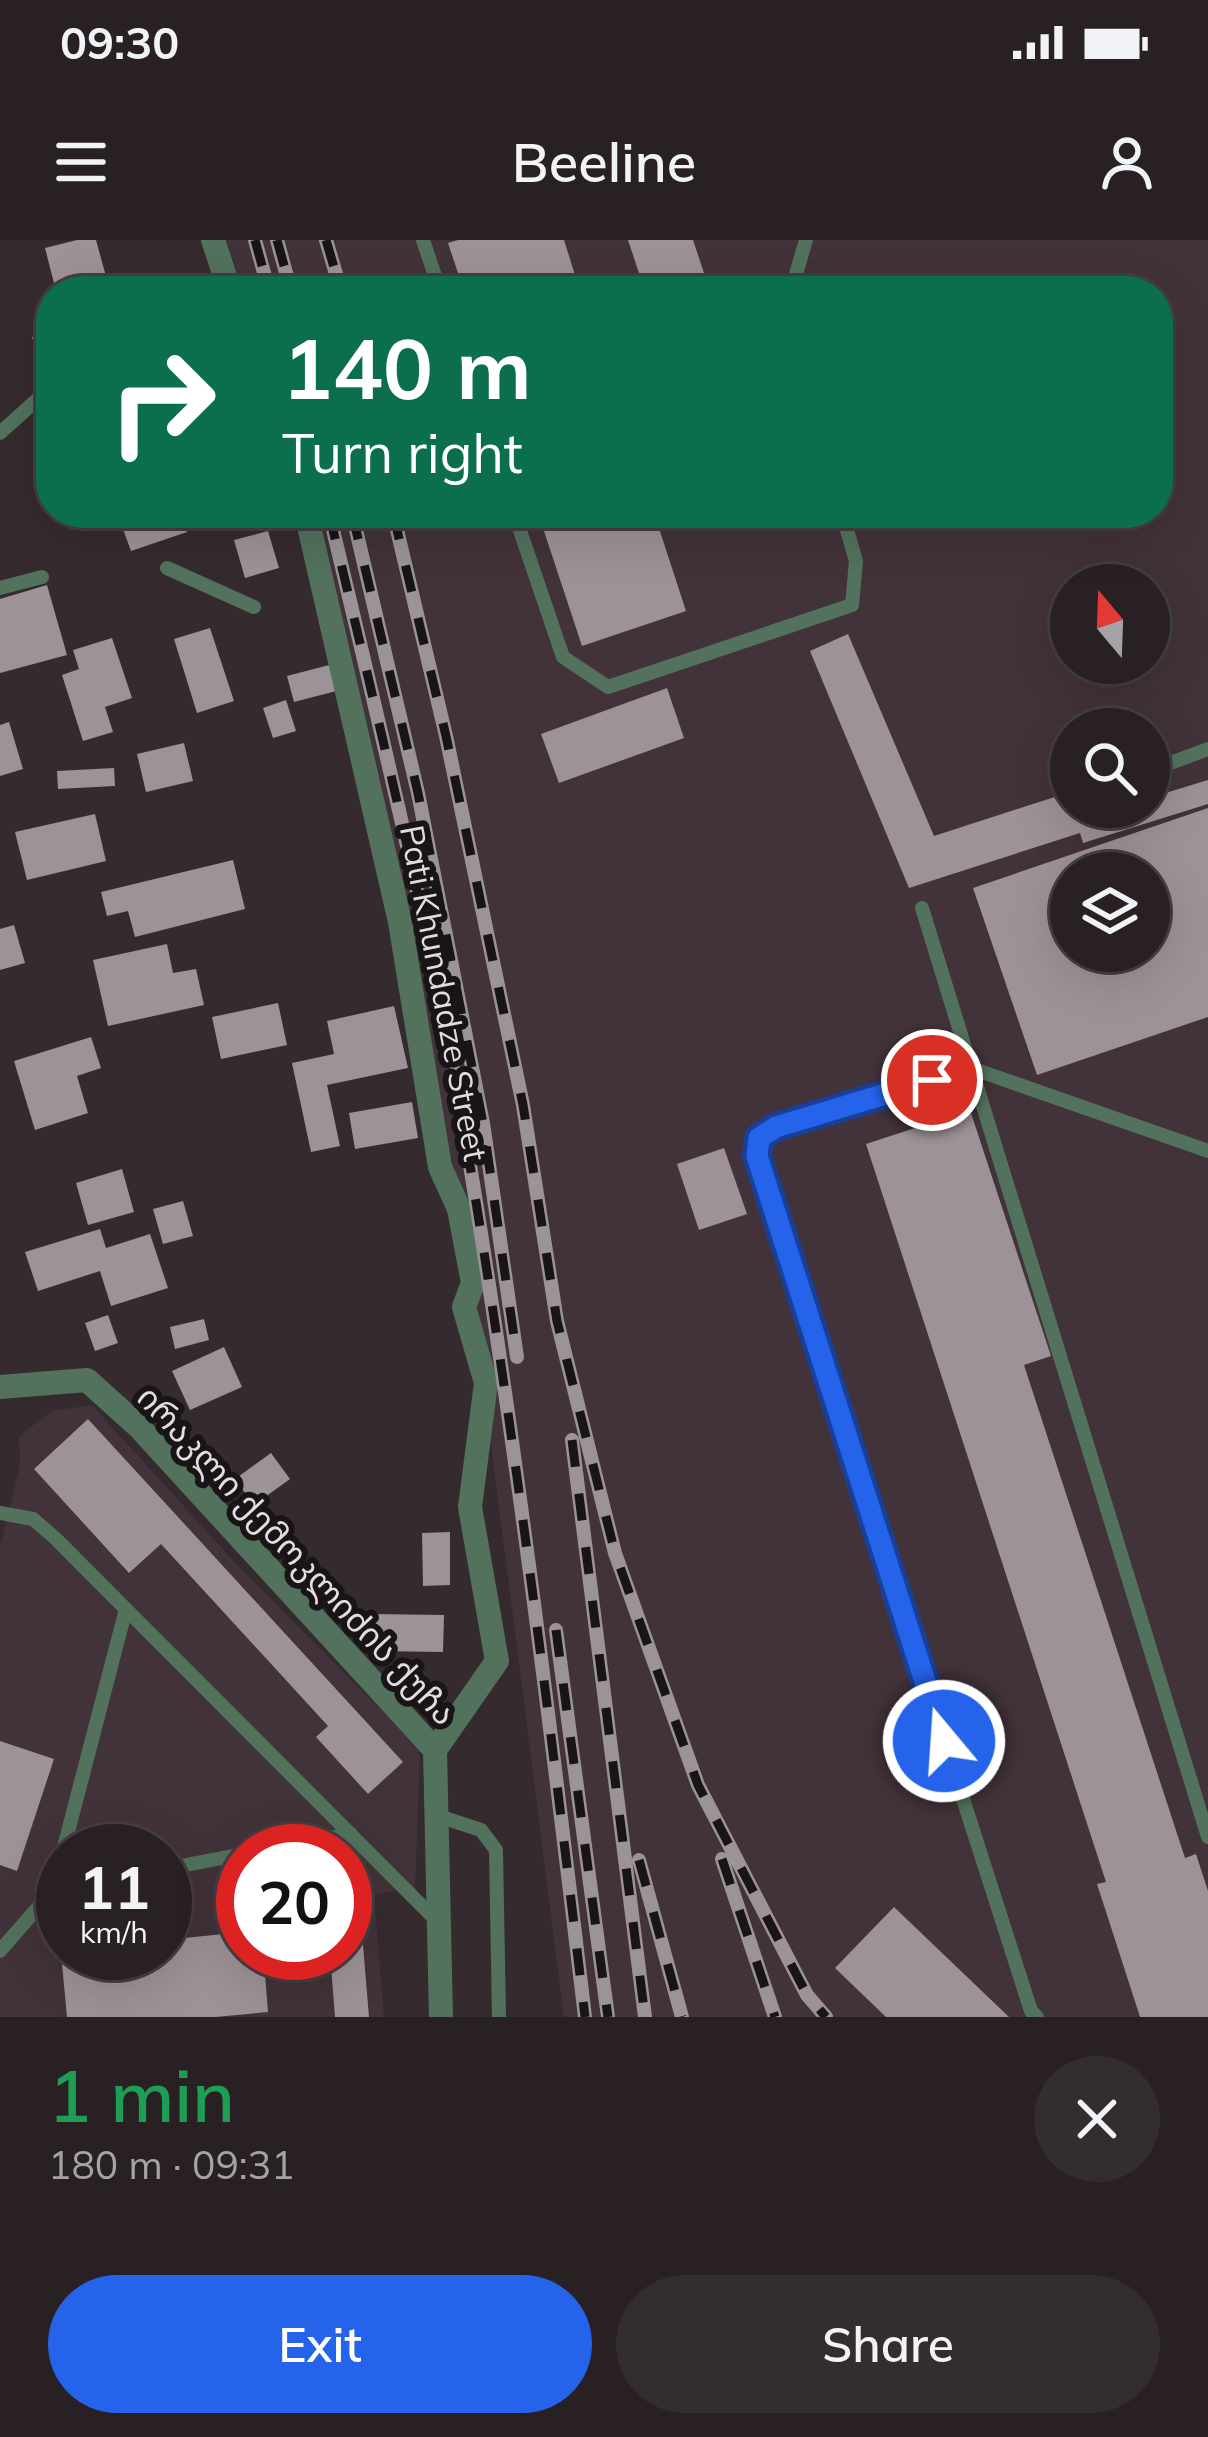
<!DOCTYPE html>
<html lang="en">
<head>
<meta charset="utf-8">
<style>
	body { margin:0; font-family:Mulish,"Noto Sans Georgian",sans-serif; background:#342d30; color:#f1f3f6; height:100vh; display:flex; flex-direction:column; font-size:45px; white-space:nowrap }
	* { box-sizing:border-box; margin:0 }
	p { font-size:39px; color:#a5a3a6 }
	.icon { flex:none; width:66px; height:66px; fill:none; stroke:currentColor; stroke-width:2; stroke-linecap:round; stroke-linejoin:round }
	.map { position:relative; height:1777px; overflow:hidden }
	.drawer { display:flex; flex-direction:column; background:#282023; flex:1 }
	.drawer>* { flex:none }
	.top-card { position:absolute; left:36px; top:36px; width:1137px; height:252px; border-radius:48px; box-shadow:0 12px 48px #0002,0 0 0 3px #443e41; background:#0b6e4f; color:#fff; overflow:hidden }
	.needle { width:78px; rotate:341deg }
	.buttons { position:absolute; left:1050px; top:324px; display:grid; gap:24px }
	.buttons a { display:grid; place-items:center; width:120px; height:120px; border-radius:50%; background:#282023; box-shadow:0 12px 48px #0002,0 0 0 3px #443e41; font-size:60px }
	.speed { position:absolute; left:36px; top:1584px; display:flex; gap:24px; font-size:60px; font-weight:700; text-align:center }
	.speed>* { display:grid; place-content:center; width:156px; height:156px; border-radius:50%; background:#282023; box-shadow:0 12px 48px #0002,0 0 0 3px #443e41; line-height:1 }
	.speed small { font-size:30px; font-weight:400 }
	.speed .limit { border:18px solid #d22; background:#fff; color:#111 }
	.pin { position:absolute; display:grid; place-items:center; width:102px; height:102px; color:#fff; margin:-51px; border:6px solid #fff; border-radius:50%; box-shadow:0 3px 12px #0007 }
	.me { position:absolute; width:132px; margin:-66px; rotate:342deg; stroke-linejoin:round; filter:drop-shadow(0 0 9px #0008) }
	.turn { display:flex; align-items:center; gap:42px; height:252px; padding:0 48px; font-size:54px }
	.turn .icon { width:156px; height:156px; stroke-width:2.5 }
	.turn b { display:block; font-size:84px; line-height:102px }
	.round { display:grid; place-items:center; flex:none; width:126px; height:126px; border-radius:63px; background:#342d30 }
	.summary { display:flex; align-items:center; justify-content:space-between; height:204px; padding:0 48px }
	h1 { font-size:72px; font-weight:600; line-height:90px; color:#1e9e55 }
	.button { display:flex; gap:24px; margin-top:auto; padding:24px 48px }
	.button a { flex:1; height:138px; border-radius:72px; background:#2563eb; color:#fff; font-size:48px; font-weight:600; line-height:138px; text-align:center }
	.button a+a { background:#342d30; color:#f1f3f6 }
	.status { display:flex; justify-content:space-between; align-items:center; height:84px; padding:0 60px; background:#282023; direction:ltr }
	.status svg { height:33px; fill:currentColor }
	header { display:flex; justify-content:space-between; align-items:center; height:156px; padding:0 48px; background:#282023; font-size:54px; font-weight:600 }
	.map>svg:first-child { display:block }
	.built { fill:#423239; fill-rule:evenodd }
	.building { fill:#9d9297; fill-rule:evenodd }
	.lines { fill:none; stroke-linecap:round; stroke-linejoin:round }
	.service { stroke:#52725d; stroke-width:14 }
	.minor { stroke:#52725d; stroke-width:24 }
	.rail-casing { stroke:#9b9397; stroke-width:14 }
	.rail { stroke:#191517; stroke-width:9; stroke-dasharray:27; stroke-linecap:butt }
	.route-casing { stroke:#184099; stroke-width:30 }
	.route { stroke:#2563eb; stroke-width:21 }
	.labels { text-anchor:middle; stroke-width:12; stroke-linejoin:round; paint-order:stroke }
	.street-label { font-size:33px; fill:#e3dde0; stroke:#191517 }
</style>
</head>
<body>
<div class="status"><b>09:30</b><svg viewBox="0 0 49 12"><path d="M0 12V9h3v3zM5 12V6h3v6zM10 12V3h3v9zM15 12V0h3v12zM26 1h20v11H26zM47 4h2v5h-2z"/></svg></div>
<header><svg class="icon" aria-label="menu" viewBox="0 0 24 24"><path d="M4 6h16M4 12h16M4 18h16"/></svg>Beeline<svg class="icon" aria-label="person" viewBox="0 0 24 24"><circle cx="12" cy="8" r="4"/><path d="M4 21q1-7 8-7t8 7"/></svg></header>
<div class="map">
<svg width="1208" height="1777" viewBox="0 0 1208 1777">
	<rect width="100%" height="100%" fill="#352b2f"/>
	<path class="built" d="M 226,0 L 1208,0 L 1208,1777 L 564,1777 L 483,1141 L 307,273 L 1158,273 L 1158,51 L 244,51 ZM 1071,345 L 1149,345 L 1149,423 L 1071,423 ZM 1071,489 L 1149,489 L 1149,567 L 1071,567 ZM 1071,633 L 1149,633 L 1149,711 L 1071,711 Z
		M 92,1165 L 240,1328 L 420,1509 L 415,1647 L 374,1655 L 384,1777 L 0,1777 L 0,1306 L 20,1226 L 19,1196 L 52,1171 ZM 63,1611 L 165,1611 L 165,1713 L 63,1713 ZM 243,1611 L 345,1611 L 345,1713 L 243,1713 Z"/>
	<path class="building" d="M 77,0 L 96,0 L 107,40 L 56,51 L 45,8 Z
		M 458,0 L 564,0 L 580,51 L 464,51 L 448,3 Z
		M 628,0 L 693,0 L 710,51 L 645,51 Z
		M 51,90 L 51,121 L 41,124 L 32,97 Z
		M 117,273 L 180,273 L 187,292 L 131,311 Z
		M 538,273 L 654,273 L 686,371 L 582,406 Z
		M 268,291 L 279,328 L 245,338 L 234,300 Z
		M 47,345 L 67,415 L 0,433 L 0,359 Z
		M 210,388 L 234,461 L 197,473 L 174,399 Z
		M 848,394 L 934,596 L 1067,553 L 1064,542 L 1071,539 L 1071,567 L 1106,567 L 1107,571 L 1149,567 L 1149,558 L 1208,540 L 1208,564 L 1083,603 L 1080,593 L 909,648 L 810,411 Z
		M 112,398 L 132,458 L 105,467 L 113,492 L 83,501 L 62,435 L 79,429 L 73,410 Z
		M 333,424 L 340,450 L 294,462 L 287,436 Z
		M 667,448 L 684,498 L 559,543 L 541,494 Z
		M 286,460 L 296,491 L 273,498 L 263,468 Z
		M 9,482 L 23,529 L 0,536 L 0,485 Z
		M 184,503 L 193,541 L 146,552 L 137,514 Z
		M 114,528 L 115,546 L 58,549 L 57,531 Z
		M 1208,568 L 1208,777 L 1037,835 L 973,648 ZM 1071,633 L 1149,633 L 1149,711 L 1071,711 Z
		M 95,574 L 106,621 L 27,640 L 15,592 Z
		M 233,620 L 245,669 L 135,697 L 128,671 L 107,676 L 101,652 Z
		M 14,685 L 25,723 L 0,730 L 0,689 Z
		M 167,704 L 173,733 L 196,729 L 204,765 L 108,786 L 93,720 Z
		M 278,763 L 287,805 L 221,819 L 212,777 Z
		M 394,766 L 408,828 L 327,845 L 340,906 L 311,912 L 292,823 L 334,814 L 327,781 Z
		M 91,797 L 101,828 L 77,836 L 88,873 L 35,890 L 14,821 Z
		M 412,862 L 418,898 L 355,909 L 349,873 Z
		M 970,870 L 1051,1116 L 1024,1125 L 1185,1618 L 1196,1614 L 1208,1651 L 1208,1777 L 1140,1777 L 1097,1644 L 1106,1642 L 866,904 Z
		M 724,908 L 747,974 L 699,990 L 677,924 Z
		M 122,929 L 134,972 L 88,985 L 76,943 Z
		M 183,961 L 193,996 L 163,1004 L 153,969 Z
		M 100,989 L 106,1008 L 150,994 L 168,1048 L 111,1066 L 100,1031 L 38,1051 L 25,1012 Z
		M 108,1075 L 118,1103 L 95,1111 L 85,1083 Z
		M 204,1079 L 209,1100 L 175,1109 L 170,1087 Z
		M 224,1107 L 242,1147 L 190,1170 L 172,1131 Z
		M 88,1179 L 403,1522 L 368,1554 L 316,1497 L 328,1486 L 161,1304 L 129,1333 L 34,1229 Z
		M 271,1213 L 290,1239 L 254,1265 L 235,1239 Z
		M 450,1292 L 450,1345 L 423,1346 L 422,1293 Z
		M 373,1374 L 444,1375 L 443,1412 L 372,1411 Z
		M 0,1501 L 54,1519 L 17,1631 L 0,1625 Z
		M 359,1657 L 369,1777 L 335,1777 L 330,1713 L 345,1713 L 345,1658 Z
		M 894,1667 L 1009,1777 L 886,1777 L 835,1728 Z
		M 243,1692 L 243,1713 L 291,1713 L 292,1732 L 265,1734 L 268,1772 L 215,1777 L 67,1777 L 61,1713 L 165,1713 L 165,1700 Z"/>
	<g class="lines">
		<path class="service" d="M 423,0 L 440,51
			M 791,51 L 806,0
			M 0,193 L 51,147
			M 514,273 L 563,417 L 608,447 L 852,365 L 856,321 L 842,273
			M 167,328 L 254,367
			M 0,348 L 42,337
			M 1149,531 L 1208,509
			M 922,668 L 1208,1597
			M 0,1273 L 33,1279 L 55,1298 L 436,1680
			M 435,1575 L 481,1590 L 496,1610 L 499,1777
			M 63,1611 L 126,1369
			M 261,1611 L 351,1594
			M 165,1629 L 243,1614
			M 54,1649 L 63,1613
			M 0,1711 L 54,1649 L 63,1647
			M 1037,1777 L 1031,1771 L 757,916 L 759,898 L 776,887 L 971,828 L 1208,911"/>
		<path class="minor" d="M 213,0 L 230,51
			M 306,273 L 400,682 L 440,927 L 459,969 L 473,1043 L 464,1067 L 486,1143 L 470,1267 L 497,1421 L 435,1510
			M 0,1147 L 87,1140 L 138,1186 L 435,1510 L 441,1777"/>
		<defs>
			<path id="rail" d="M 255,0 L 269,51
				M 277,0 L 291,51
				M 326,0 L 341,51
				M 329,273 C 378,479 429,686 465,895 C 514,1187 550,1482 585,1777
				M 352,273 L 418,553 L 483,883 L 517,1117
				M 393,273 L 446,496 L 523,865 L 557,1081 L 615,1313 L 698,1545 L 807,1755 L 826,1777
				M 572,1200 L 645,1777
				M 556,1390 L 608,1777
				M 722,1619 L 775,1777
				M 639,1620 L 682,1777"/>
		</defs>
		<use href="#rail" class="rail-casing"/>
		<use href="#rail" class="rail"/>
	</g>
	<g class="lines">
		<defs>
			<path id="route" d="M 932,840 L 776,887 L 759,898 L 757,916 L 944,1501"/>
		</defs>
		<use href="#route" class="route-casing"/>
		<use href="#route" class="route"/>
	</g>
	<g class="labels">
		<g class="street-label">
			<text transform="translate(444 753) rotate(79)" y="12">Pati Khundadze Street</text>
			<text transform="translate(297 1315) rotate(47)" y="12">ირაკლი ქემოკლიძის ქუჩა</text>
		</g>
	</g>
</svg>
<div class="buttons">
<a><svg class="needle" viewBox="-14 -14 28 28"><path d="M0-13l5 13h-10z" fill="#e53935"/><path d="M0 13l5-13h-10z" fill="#a5a3a6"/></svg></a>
<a><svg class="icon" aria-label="search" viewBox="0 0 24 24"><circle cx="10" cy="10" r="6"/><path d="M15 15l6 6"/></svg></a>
<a><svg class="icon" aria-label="layers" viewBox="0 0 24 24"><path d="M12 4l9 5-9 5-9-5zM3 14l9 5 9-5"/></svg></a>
</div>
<div class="speed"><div>11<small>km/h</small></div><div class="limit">20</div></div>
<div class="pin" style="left:932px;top:840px;background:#d93025"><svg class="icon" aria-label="arrive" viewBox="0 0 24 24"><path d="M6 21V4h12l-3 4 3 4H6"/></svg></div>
<svg class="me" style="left:944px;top:1501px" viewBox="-20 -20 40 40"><circle r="17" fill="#2563eb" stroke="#fff" stroke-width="3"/><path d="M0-11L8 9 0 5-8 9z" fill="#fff"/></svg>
<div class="top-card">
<div class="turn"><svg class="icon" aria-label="right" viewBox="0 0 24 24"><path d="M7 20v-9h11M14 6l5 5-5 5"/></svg><div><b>140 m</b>Turn right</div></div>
</div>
</div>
<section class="drawer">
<div class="summary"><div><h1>1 min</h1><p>180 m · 09:31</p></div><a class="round"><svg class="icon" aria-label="close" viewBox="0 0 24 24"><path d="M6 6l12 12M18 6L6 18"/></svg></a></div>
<div class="button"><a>Exit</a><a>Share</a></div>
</section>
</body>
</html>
